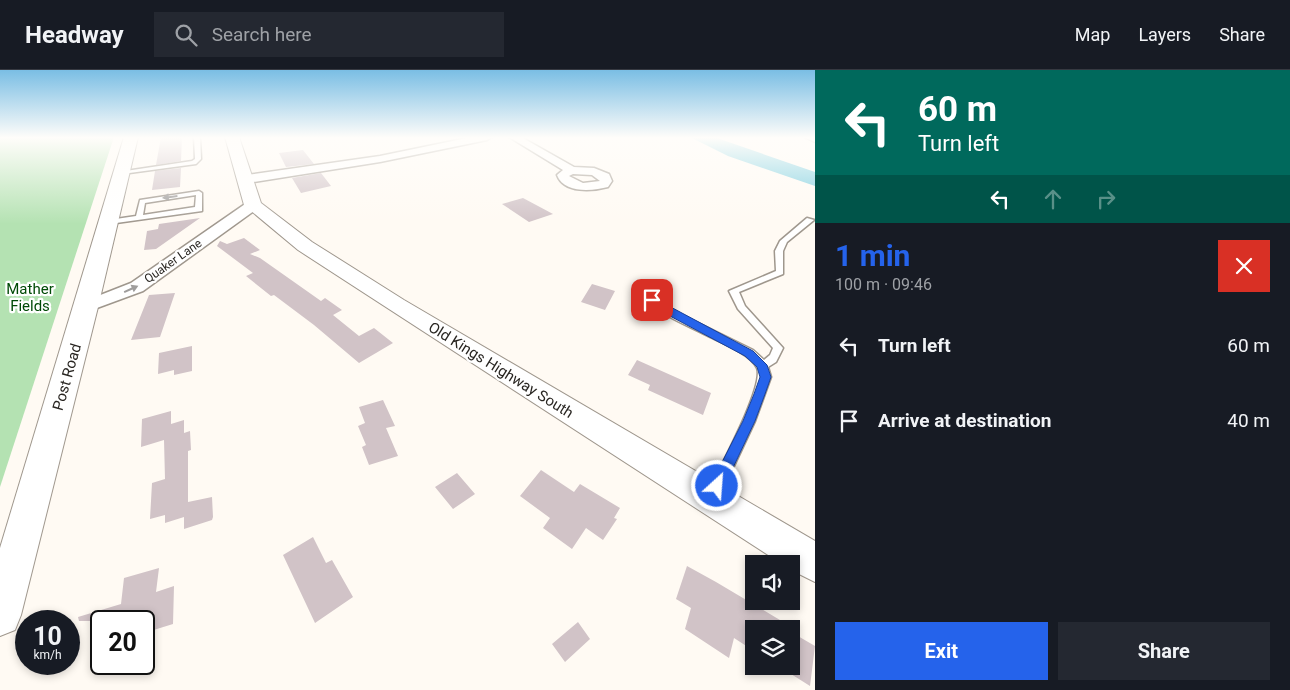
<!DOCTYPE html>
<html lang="en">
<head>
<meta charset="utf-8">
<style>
	body { margin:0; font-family:Roboto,sans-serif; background:#242831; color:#f1f3f6; height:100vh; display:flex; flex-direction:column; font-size:19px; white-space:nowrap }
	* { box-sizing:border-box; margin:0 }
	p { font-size:16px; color:#9ea1a6 }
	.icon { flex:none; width:28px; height:28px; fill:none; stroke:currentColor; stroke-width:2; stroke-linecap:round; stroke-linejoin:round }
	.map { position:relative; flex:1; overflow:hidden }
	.panel { display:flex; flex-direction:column; background:#171b24; width:475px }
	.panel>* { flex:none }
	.hud { background:#00695c; color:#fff; overflow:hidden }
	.controls { position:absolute; left:745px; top:485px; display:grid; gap:10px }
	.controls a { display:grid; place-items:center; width:55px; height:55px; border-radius:0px; background:#171b24; box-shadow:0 2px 8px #0003; font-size:25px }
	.speed { position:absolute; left:15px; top:540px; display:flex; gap:10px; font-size:25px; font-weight:700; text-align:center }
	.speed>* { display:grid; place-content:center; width:65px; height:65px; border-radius:50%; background:#171b24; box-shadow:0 2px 8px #0003; line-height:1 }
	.speed small { font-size:12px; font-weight:400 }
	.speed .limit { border:2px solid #111; border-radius:8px; background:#fff; color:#111 }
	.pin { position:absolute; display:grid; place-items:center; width:42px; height:42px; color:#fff; margin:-21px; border-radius:10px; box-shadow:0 2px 8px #0006 }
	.me { position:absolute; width:55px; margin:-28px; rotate:26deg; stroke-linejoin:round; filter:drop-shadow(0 0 4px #0008) }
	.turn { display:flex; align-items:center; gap:18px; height:105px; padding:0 20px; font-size:22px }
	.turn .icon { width:65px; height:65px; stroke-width:2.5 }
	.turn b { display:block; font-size:35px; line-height:42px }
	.lanes { display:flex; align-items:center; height:48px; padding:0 20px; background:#0003; justify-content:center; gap:25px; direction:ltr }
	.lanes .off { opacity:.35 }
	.round { display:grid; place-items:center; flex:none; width:52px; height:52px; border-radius:0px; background:#242831 }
	.headline { display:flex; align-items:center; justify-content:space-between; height:85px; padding:0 20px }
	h1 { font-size:30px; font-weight:700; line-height:38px; color:#2563eb }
	.button { display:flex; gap:10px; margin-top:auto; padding:10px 20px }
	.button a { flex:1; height:58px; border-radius:0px; background:#2563eb; color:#fff; font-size:20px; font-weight:700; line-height:58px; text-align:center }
	.button a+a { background:#242831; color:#f1f3f6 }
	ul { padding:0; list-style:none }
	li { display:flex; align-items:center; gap:15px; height:75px; padding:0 20px }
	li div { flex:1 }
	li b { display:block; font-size:19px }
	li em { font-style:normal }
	header { display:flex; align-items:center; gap:30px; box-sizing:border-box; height:70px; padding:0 25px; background:#171b24; border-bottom:1px solid #363941 }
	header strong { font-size:24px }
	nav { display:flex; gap:28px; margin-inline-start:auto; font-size:18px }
	.search { width:350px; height:45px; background:#242831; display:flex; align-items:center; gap:12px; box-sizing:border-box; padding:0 18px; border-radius:0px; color:#9ea1a6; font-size:19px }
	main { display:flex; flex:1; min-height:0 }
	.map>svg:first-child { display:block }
	.green { fill:#b4e2b2 }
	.water { fill:#75ccde }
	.building { fill:#d1c3c7 }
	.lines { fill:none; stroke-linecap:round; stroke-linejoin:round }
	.lane-casing { stroke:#9f978d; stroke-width:3 }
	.street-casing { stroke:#9f978d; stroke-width:3 }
	.secondary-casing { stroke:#9f978d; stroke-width:2 }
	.primary-casing { stroke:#9f978d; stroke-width:2 }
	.lane { fill:#fff; fill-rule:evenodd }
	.street { fill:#fff; fill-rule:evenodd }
	.secondary { fill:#fff; fill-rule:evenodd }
	.primary { fill:#fff; fill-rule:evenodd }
	.oneway { fill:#9f9d9c }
	.route { fill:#2563eb; stroke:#184099 }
	.labels { text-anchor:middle; stroke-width:4.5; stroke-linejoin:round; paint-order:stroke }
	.far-street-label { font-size:12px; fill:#292622; stroke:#fff }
	.park-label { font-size:15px; fill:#004a06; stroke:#fff }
	.street-label { font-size:15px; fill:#292622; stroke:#fff }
</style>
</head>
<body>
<header>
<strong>Headway</strong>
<div class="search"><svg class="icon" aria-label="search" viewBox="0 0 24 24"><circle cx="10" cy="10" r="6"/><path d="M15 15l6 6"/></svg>Search here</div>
<nav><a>Map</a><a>Layers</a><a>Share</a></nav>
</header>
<main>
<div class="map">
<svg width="815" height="620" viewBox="0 0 815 620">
	<rect width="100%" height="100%" fill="#fffaf3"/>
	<path class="green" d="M 0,67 L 114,67 L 0,417 Z"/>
	<path class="water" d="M 690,67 L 714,67 L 815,102 L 815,116 L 728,86 Z"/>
	<path class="building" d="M 161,67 L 182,67 L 181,91 L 156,95 Z
		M 303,80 L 314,94 L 286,97 L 279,83 Z
		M 181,98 L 180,117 L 152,120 L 155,101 Z
		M 321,103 L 331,116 L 301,123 L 292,108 Z
		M 523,128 L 553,144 L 529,152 L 502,134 Z
		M 200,148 L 156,179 L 144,180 L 147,161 L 158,159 L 159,154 Z
		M 244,168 L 260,180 L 250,184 L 260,188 L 321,231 L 325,228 L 342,240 L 333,245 L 359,266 L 374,258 L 393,273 L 359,293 L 314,255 L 274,225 L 271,226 L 246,206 L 253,203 L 217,176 L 220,171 L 227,174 Z
		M 592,214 L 615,221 L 605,240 L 581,232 Z
		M 175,223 L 160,267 L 131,270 L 149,225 Z
		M 192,276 L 192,301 L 174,305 L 174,300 L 158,304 L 159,283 Z
		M 637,290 L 711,323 L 703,345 L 648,320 L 650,315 L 628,305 Z
		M 383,330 L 395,356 L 386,358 L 398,386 L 369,395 L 362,377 L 366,375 L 358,356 L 365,353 L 359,337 Z
		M 171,341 L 171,354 L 184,350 L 184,363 L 190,361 L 191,380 L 188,381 L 188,432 L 212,427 L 213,447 L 212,450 L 184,459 L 184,447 L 165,453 L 165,445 L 150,449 L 152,413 L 165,409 L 164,370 L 141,377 L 142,349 Z
		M 541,400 L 574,422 L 580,414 L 620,438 L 614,448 L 617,449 L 603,470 L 586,458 L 572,479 L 543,458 L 550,448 L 520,426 Z
		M 457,403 L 475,424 L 453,439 L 435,417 Z
		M 313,467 L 326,493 L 332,490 L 353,527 L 315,553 L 283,485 Z
		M 687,496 L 716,512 L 795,559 L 754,559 L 754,581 L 734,568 L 729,588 L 685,559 L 691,538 L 676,529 Z
		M 159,498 L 156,522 L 174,516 L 173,554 L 144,563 L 144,551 L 79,551 L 78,547 L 121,534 L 124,508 Z
		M 578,552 L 590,569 L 565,592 L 552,574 Z
		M 791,562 L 815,576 L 810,616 L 791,604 Z"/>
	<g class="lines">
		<defs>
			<path id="lane" d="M 194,67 L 200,67 L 201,89 L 196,94 L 122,104 L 119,102 L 192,91 L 195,89 Z
				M 199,121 L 202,123 L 202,141 L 109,154 L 105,152 L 109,150 L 136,146 L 140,130 ZM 196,125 L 195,137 L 143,145 L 145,133 Z
				M 807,148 L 814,150 L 787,172 L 783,181 L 783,204 L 739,222 L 745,236 L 783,278 L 776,292 L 768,297 L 771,307 L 755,351 L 717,432 L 712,434 L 707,432 L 705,428 C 715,406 765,317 757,298 C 751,284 720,272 706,265 C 687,255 662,246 647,230 L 652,227 L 655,228 L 676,242 L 753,280 L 764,290 L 770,285 L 773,278 L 738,239 L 729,221 L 776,201 L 775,181 L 780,171 Z"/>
			<path id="street" d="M 472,67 L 492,67 L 487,70 L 380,92 L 247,113 L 241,109 L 247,105 L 380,86 Z
				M 509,67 L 521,67 L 574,97 L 594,98 L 609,104 L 612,111 L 608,117 C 593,121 564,124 557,105 L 563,100 ZM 573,104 L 592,105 L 600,111 L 583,113 L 569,106 Z
				M 804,67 L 815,67 L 815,72 Z
				M 253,131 L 258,132 L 260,135 L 258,138 L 143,221 L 86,242 L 80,241 L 77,237 L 80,233 L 131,213 L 248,132 Z"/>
			<path id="secondary" d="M 225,67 L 239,67 L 261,133 L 312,172 L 404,230 L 815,471 L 815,512 L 791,500 L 791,494 L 782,494 L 298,180 L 244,135 Z"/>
			<path id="primary" d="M 124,67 L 138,67 L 98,237 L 21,545 L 15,560 L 0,566 L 0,478 Z"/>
		</defs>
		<use href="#lane" class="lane-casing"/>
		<use href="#street" class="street-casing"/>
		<use href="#secondary" class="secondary-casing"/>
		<use href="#primary" class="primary-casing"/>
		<use href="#lane" class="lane"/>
		<use href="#street" class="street"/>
		<use href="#secondary" class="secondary"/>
		<use href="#primary" class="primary"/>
	</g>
	<defs><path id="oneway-solid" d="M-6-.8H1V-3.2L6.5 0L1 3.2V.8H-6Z" transform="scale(1.25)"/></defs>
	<g class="oneway">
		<use href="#oneway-solid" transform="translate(170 127) rotate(173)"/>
		<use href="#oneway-solid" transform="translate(131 219) rotate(-24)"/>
	</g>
	<linearGradient id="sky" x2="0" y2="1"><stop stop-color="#7abee4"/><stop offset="0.44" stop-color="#fffdfa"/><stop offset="1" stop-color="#fffdfa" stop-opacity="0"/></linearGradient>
	<rect width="815" height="154" fill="url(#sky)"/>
	<path class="route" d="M 652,227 L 753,281 L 767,295 L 771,307 L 765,324 L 755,351 L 722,421 L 717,423 L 712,421 L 710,416 L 743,351 L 754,324 L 760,307 L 757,297 L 745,286 L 670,246 L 649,232 L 649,228 Z"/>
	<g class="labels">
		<g class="far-street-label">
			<text transform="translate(173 191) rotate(-35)" y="4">Quaker Lane</text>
		</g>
		<g class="park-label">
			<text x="30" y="224">Mather<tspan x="30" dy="17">Fields</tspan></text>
		</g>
		<g class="street-label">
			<text transform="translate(501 300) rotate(32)" y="5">Old Kings Highway South</text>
			<text transform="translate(67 307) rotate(-74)" y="5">Post Road</text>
		</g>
	</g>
</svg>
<div class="controls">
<a><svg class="icon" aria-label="sound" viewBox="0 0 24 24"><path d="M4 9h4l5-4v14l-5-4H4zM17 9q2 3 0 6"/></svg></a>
<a><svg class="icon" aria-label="layers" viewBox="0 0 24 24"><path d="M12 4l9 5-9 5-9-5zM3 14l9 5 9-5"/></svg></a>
</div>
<div class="speed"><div>10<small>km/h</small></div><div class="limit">20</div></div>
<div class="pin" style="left:652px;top:230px;background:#d93025"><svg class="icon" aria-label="arrive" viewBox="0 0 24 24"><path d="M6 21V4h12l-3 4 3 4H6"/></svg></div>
<svg class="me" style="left:717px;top:416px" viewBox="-20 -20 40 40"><circle r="17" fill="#2563eb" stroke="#fff" stroke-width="3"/><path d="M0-11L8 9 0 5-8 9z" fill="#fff"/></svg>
</div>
<section class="panel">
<div class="hud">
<div class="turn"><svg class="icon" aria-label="left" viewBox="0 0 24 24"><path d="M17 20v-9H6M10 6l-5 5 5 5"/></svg><div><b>60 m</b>Turn left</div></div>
<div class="lanes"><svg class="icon" aria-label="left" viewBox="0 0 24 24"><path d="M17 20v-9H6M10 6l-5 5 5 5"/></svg><svg class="icon off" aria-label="ahead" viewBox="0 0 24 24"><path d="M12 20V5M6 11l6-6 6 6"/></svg><svg class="icon off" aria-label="right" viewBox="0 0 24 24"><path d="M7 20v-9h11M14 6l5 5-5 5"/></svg></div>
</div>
<div class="headline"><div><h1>1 min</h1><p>100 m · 09:46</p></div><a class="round" style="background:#d93025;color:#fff"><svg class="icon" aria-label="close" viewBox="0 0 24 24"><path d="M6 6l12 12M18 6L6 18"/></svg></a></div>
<ul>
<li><svg class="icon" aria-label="left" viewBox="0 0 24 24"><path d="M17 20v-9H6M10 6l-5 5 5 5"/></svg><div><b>Turn left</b></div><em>60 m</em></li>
<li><svg class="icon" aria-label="arrive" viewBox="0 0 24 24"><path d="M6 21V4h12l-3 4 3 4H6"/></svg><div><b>Arrive at destination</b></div><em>40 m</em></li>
</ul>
<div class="button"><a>Exit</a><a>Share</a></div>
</section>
</main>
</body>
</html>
